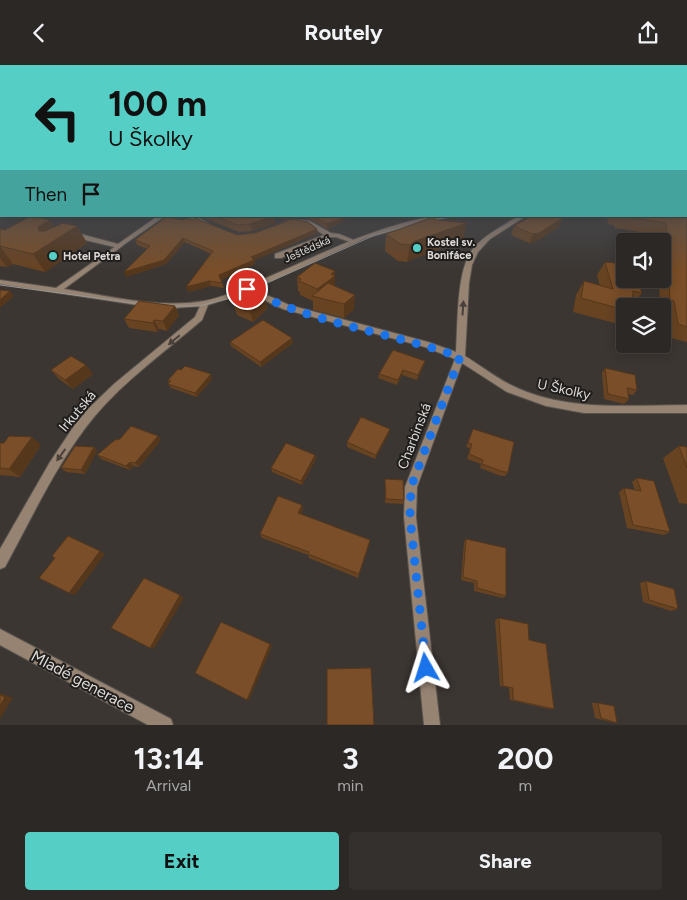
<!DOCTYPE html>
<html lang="en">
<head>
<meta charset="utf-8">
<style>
	body { margin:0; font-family:Figtree,sans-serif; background:#34302e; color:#f1f3f6; height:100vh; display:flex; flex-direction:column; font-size:19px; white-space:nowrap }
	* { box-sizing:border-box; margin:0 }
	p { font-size:16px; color:#a6a6a7 }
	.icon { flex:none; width:28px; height:28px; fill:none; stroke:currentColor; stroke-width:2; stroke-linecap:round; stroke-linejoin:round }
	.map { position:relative; height:660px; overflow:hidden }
	.sheet { display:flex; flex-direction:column; background:#2c2826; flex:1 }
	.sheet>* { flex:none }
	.hud { position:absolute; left:0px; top:0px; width:688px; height:152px; box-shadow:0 2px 12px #0003,0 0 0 1px #484443; background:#55cec5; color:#111; overflow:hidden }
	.tools { position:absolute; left:616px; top:168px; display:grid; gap:10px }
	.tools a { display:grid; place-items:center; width:55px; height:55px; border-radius:5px; background:#2c2826; box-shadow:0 2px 12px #0003,0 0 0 1px #484443; font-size:25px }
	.pin { position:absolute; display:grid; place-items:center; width:42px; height:42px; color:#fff; margin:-21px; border:2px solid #fff; border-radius:50%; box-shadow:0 1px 5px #0007 }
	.me { position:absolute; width:55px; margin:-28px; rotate:354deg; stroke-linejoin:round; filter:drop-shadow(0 0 4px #0008) }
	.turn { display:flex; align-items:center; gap:18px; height:105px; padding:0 25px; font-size:22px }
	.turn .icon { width:65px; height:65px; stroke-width:2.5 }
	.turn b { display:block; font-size:35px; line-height:42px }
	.then { display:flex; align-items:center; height:48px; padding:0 25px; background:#0003; gap:10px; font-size:19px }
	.eta { display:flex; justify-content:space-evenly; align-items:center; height:85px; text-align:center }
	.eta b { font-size:30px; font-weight:700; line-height:35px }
	.primary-button { display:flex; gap:10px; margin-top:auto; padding:10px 25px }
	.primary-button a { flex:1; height:58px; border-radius:5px; background:#55cec5; color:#111; font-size:20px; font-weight:700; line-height:58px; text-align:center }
	.primary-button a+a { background:#34302e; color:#f1f3f6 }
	header { display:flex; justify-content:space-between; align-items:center; height:65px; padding:0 25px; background:#2c2826; font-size:22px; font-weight:700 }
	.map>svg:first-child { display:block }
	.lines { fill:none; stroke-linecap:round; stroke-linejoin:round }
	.service-casing { stroke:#585450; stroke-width:2 }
	.minor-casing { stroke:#585450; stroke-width:2 }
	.tertiary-casing { stroke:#585450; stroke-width:2 }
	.service { fill:#978372; fill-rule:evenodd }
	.minor { fill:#978372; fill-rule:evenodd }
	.tertiary { fill:#978372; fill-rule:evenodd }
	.tram { stroke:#999693; stroke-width:1 }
	.wall { fill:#684322 }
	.shaded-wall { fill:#55371c }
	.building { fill:#794e28; stroke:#55371c }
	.oneway { fill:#4a413a }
	.route { stroke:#1a73e8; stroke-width:9; stroke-dasharray:0 16.2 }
	.poi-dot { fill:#55cec5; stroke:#201e1c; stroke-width:2 }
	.labels { text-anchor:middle; stroke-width:4; stroke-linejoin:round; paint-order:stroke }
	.far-poi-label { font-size:11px; font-weight:bold; fill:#dddad8; stroke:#201e1c; text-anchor:start }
	.far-street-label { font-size:11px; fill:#dddad8; stroke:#201e1c }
	.street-label { font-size:14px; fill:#dddad8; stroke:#201e1c }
	.near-street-label { font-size:16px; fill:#dddad8; stroke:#201e1c }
</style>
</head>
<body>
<header><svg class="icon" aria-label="back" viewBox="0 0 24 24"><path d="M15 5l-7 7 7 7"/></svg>Routely<svg class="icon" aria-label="share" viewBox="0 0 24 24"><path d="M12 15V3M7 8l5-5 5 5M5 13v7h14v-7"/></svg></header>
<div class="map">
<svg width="687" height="660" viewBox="0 0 687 660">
	<rect width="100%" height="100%" fill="#3b3632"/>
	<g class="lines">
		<defs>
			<path id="service" d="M 158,151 L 165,151 L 119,183 L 68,171 L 77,168 L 118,179 Z
				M 186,151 L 195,151 L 208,158 L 203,159 Z
				M 290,155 L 302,155 L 310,156 L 331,168 L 339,169 L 356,176 L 353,178 L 336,172 L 330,172 L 281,193 L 275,193 L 275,189 L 324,170 C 310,160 300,156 283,161 L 280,159 Z"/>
			<path id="minor" d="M 686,135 L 687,135 L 687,139 L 686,139 Z
				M 435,151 L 450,151 L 420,158 L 366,173 L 253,224 L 289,240 L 428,277 L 456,287 C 458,260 456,207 472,185 C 479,176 489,169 499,163 C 508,158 515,151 526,151 L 490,174 L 478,187 L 472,200 L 469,218 L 465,291 C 481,301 496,313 513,321 C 566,347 630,340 687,340 L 687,348 L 584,348 L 546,341 L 507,327 L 462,298 L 417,422 L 416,452 L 440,660 L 424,660 L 404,452 L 405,422 L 455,294 L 425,282 L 283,244 L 247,227 L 208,240 L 202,255 C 166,286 125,315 94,352 C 57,397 33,451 5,502 L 0,504 L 0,484 L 50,397 L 74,361 L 88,344 L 114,319 L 195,252 L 200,241 L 163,244 L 0,219 L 0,215 L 56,223 L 119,179 L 122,181 L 121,182 L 64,224 C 109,231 158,244 204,236 C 230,231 258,216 282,206 C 333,183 379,161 435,151 Z
				M 0,564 L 171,654 L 173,660 L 148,660 L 0,580 Z"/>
			<path id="tertiary" d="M 686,127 L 687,127 L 687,131 L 686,131 Z"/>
		</defs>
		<use href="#service" class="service-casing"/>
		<use href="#minor" class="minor-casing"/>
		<use href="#tertiary" class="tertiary-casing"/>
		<use href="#service" class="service"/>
		<use href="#minor" class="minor"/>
		<use href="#tertiary" class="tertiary"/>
		<path class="tram" d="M 0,220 L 156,241 L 199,241 L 235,232 L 375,170 L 422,157 L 457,151"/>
	</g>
	<path class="wall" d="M 0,113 L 1,113 L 1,122 L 0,122 Z
		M 204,151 L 274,151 L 275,158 L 252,166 L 239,167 L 204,153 Z
		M 298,151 L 343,151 L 345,152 L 345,156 L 327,164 L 310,154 Z
		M 607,151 L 685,151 L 687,153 L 687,277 L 667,272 L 663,249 L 662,248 L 662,241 L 660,241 L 659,214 L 662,214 L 662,176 L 658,176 L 658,170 L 615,163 L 614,160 L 608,159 Z
		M 77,161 L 87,178 L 45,207 L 13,199 L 7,202 L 0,201 L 0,164 L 5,165 Z
		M 514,161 L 559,162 L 535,177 L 529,178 L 511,170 Z
		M 318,168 L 255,195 L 255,199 L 221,215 L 224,223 L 211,221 L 188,227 L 211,189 L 185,177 L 166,199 L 126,212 L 147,184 L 137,180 L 135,175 L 237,170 Z
		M 386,169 L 463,175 L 413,194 L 407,197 L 398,196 L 385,186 Z
		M 605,197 L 642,228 L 632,241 L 625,241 L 625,256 L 622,260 L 573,247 L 576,230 L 584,216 L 600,221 L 597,210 Z
		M 335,206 L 335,221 L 354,244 L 344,253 L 313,245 L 313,236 L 300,230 L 300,227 L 298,226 L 297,212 Z
		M 265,234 L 267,244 L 253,257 L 237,250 L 234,241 Z
		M 175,241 L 179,250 L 167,266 L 159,264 L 157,267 L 129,263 L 124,254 Z
		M 230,277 L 293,278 L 261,302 L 231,281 Z
		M 425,296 L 424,300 L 417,315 L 402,310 L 397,320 L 378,313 L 379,309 Z
		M 86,300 L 93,309 L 73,324 L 59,314 L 51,305 Z
		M 605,303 L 637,325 L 633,330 L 628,329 L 629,334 L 624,339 L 604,334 L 602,308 Z
		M 212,314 L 197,332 L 171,323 L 168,319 L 169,318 L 168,315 Z
		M 473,364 L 508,407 L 505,411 L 501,411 L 480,403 L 481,399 L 467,394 L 470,383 L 466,382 Z
		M 389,368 L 375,394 L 347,382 L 347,377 Z
		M 158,371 L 161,375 L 139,402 L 133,401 L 130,405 L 101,394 L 97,390 Z
		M 0,378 L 4,378 L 41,380 L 20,412 L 0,410 Z
		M 679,381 L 687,382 L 687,439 L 679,438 L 663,393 Z
		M 94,382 L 97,386 L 85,409 L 66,407 L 61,403 Z
		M 315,390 L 316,394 L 302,420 L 272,407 L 271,403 Z
		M 637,413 L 670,467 L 664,470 L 627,463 L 619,427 L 624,423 L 635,425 L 632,417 Z
		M 385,414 L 404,435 L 403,439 L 385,438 Z
		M 302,440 L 303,444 L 301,449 L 369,480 L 358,513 L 309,493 L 308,490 L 262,473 L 260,469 Z
		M 466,474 L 506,531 L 503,533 L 474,526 L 474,518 L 461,515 L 464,477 Z
		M 646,516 L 678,544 L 671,546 L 643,537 L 640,518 Z
		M 499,553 L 529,575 L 554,644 L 549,644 L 510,635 L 509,623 L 500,621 L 495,555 Z
		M 592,638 L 598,638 L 617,658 L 611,657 L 595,653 Z"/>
	<path class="shaded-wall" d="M 274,151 L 275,158 L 252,166 L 250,159 Z
		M 282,151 L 297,151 L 282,155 Z
		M 345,152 L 345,156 L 327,164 L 327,159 Z
		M 563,153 L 559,162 L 535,177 L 529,178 L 533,169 Z
		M 50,155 L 60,172 L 77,161 L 87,178 L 45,207 L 33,189 L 39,166 L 38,162 Z
		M 467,158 L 463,175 L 413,194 L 407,197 L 410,180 L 415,176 Z
		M 317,164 L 318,168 L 255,195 L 255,199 L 221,215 L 219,210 L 251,192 Z
		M 183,173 L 185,177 L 166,199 L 126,212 L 124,207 Z
		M 0,181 L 13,199 L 7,202 L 0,193 Z
		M 335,206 L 335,224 L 318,232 L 317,224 Z
		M 209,216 L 211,221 L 188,227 L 186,222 Z
		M 10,226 L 14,231 L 0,243 L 0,235 Z
		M 355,230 L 354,244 L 344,253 L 344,239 Z
		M 265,234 L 267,244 L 253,257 L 250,247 Z
		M 175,241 L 179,250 L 167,266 L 163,256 Z
		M 154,255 L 159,264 L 157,267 L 153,258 Z
		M 292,273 L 293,278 L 261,302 L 260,297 Z
		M 425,296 L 424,300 L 417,315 L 418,310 Z
		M 86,300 L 93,309 L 73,324 L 65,315 Z
		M 403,305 L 402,310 L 397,320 L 398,315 Z
		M 211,309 L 212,314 L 197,332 L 195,328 Z
		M 390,364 L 389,368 L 375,394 L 376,390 Z
		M 158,371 L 161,375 L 139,402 L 135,398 Z
		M 32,372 L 41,380 L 20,412 L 9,404 Z
		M 94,382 L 97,386 L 85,409 L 81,405 Z
		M 315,390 L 316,394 L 302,420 L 301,416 Z
		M 130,397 L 133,401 L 130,405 L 126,401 Z
		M 302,440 L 303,444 L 299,453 L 298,448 Z
		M 370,475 L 369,480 L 358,513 L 359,509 Z
		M 100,486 L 105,489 L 75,530 L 69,528 Z
		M 180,530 L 184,533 L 154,584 L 150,583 Z
		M 270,579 L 272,581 L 249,635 L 247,635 Z
		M 0,628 L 13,633 L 0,654 Z"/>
	<path class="building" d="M 31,151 L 50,155 L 38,162 L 39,166 L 45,166 L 63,158 L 77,161 L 33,189 L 0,181 L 0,164 L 5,165 Z
		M 215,151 L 273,151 L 250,159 L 238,160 Z
		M 312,151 L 343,151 L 345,152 L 327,159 Z
		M 532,151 L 560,151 L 563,153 L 539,168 L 533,169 L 514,161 Z
		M 621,151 L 685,151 L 687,153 L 687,262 L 678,259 L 674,236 L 670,235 L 666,158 Z
		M 166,152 L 183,155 L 187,153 L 192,155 L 195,153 L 237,170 L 255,168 L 293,154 L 308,157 L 317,164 L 251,192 L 254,195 L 219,210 L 222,218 L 209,216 L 186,222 L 213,186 L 183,173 L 164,195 L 124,207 L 150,181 L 135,175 Z
		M 433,152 L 437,155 L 467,158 L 415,176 L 410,180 L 400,179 L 386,169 Z
		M 605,197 L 625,199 L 625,214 L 637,214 L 642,228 L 633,226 L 632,241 L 625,241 L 625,245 L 581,233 L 584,216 L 613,224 Z
		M 315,198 L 335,206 L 331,209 L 335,211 L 317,224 L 299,216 L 301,214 L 297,212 Z
		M 328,218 L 355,230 L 344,239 L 312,231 Z
		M 0,225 L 10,226 L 0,235 Z
		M 249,228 L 265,234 L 250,247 L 234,241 Z
		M 139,236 L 175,241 L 163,256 L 154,255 L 153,258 L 124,254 Z
		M 263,255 L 292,273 L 260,297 L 230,277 Z
		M 393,285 L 425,296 L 418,310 L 403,305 L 398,315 L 379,309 Z
		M 71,291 L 86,300 L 65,315 L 51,305 Z
		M 185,301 L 211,309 L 195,328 L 168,319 L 171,316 L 168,315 L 178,304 L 181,305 Z
		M 605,303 L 635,310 L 637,325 L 627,323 L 629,334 L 608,329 Z
		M 361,352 L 390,364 L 376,390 L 347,377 Z
		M 131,361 L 158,371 L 135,398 L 130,397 L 126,401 L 97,390 L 115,375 L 120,374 Z
		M 473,364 L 514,377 L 508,407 L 504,407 L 482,399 L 483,395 L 469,389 L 472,379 L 468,378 Z
		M 9,371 L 32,372 L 9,404 L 0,403 L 0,378 L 4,378 Z
		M 286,378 L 315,390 L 301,416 L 271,403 Z
		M 75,381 L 94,382 L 81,405 L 61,403 Z
		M 679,381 L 687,382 L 687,403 Z
		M 637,413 L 654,416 L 670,467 L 633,460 L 624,423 L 641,426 Z
		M 385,414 L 403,415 L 404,435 L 386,434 Z
		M 278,431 L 302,440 L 298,448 L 370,475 L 359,509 L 308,489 L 309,487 L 260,469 Z
		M 68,471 L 100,486 L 69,528 L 39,513 L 55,493 L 52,491 Z
		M 466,474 L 506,483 L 506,531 L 477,523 L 477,516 L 463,512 Z
		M 144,513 L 180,530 L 150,583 L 111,563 Z
		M 646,516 L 674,524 L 678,544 L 649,535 Z
		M 499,553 L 528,559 L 529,575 L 546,579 L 554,644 L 513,635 L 513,623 L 503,621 Z
		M 221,557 L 270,579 L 247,635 L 195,608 Z
		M 371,603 L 374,660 L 327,660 L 327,604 Z
		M 0,630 L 5,632 L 0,641 Z
		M 598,638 L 614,641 L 617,658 L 601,653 Z"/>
	<defs><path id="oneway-solid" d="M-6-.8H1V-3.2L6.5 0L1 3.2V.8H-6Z" transform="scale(1.25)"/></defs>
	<g class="oneway">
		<use href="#oneway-solid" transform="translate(463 243) rotate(-86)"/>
		<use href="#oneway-solid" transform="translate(174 275) rotate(140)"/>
		<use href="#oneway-solid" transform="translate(61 390) rotate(126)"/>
	</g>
	<linearGradient id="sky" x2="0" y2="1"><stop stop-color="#201e1c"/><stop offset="0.55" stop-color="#4f525a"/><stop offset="1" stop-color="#4f525a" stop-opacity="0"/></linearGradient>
	<rect width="687" height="205" fill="url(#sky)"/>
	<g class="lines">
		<path class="route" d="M 247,224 C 313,259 390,267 460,292 L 411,422 L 410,452 L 426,603"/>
	</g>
	<g class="poi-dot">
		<circle cx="417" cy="183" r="5"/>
		<circle cx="53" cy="191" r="5"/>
	</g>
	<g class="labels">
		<g class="far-poi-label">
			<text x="427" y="181">Kostel sv.<tspan x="427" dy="13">Bonifáce</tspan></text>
			<text x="63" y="195">Hotel Petra</text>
		</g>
		<g class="far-street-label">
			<text transform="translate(307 184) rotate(-24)" y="4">Ještědská</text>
		</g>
		<g class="street-label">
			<text transform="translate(564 324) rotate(12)" y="5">U Školky</text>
			<text transform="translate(77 346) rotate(-50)" y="5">Irkutská</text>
			<text transform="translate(414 371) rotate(-69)" y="5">Charbinská</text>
		</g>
		<g class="near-street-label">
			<text transform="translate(83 616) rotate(28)" y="6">Mladé generace</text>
		</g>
	</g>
</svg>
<div class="tools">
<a><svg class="icon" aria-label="sound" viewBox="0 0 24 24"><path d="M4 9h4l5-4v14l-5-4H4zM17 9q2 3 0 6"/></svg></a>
<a><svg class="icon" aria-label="layers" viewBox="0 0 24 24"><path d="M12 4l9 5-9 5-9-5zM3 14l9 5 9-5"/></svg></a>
</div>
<div class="pin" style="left:247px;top:224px;background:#d93025"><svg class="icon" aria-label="arrive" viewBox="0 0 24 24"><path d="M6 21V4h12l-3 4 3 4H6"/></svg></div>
<svg class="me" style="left:426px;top:603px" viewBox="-20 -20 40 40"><path d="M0-17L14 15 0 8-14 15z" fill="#1a73e8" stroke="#fff" stroke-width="4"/></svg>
<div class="hud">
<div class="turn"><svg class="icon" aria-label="left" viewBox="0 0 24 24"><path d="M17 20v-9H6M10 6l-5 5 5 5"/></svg><div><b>100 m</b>U Školky</div></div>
<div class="then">Then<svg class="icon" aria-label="arrive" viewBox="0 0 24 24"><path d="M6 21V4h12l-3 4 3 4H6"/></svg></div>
</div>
</div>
<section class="sheet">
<div class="eta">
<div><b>13:14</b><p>Arrival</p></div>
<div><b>3</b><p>min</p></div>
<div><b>200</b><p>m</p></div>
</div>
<div class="primary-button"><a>Exit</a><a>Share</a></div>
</section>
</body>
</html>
